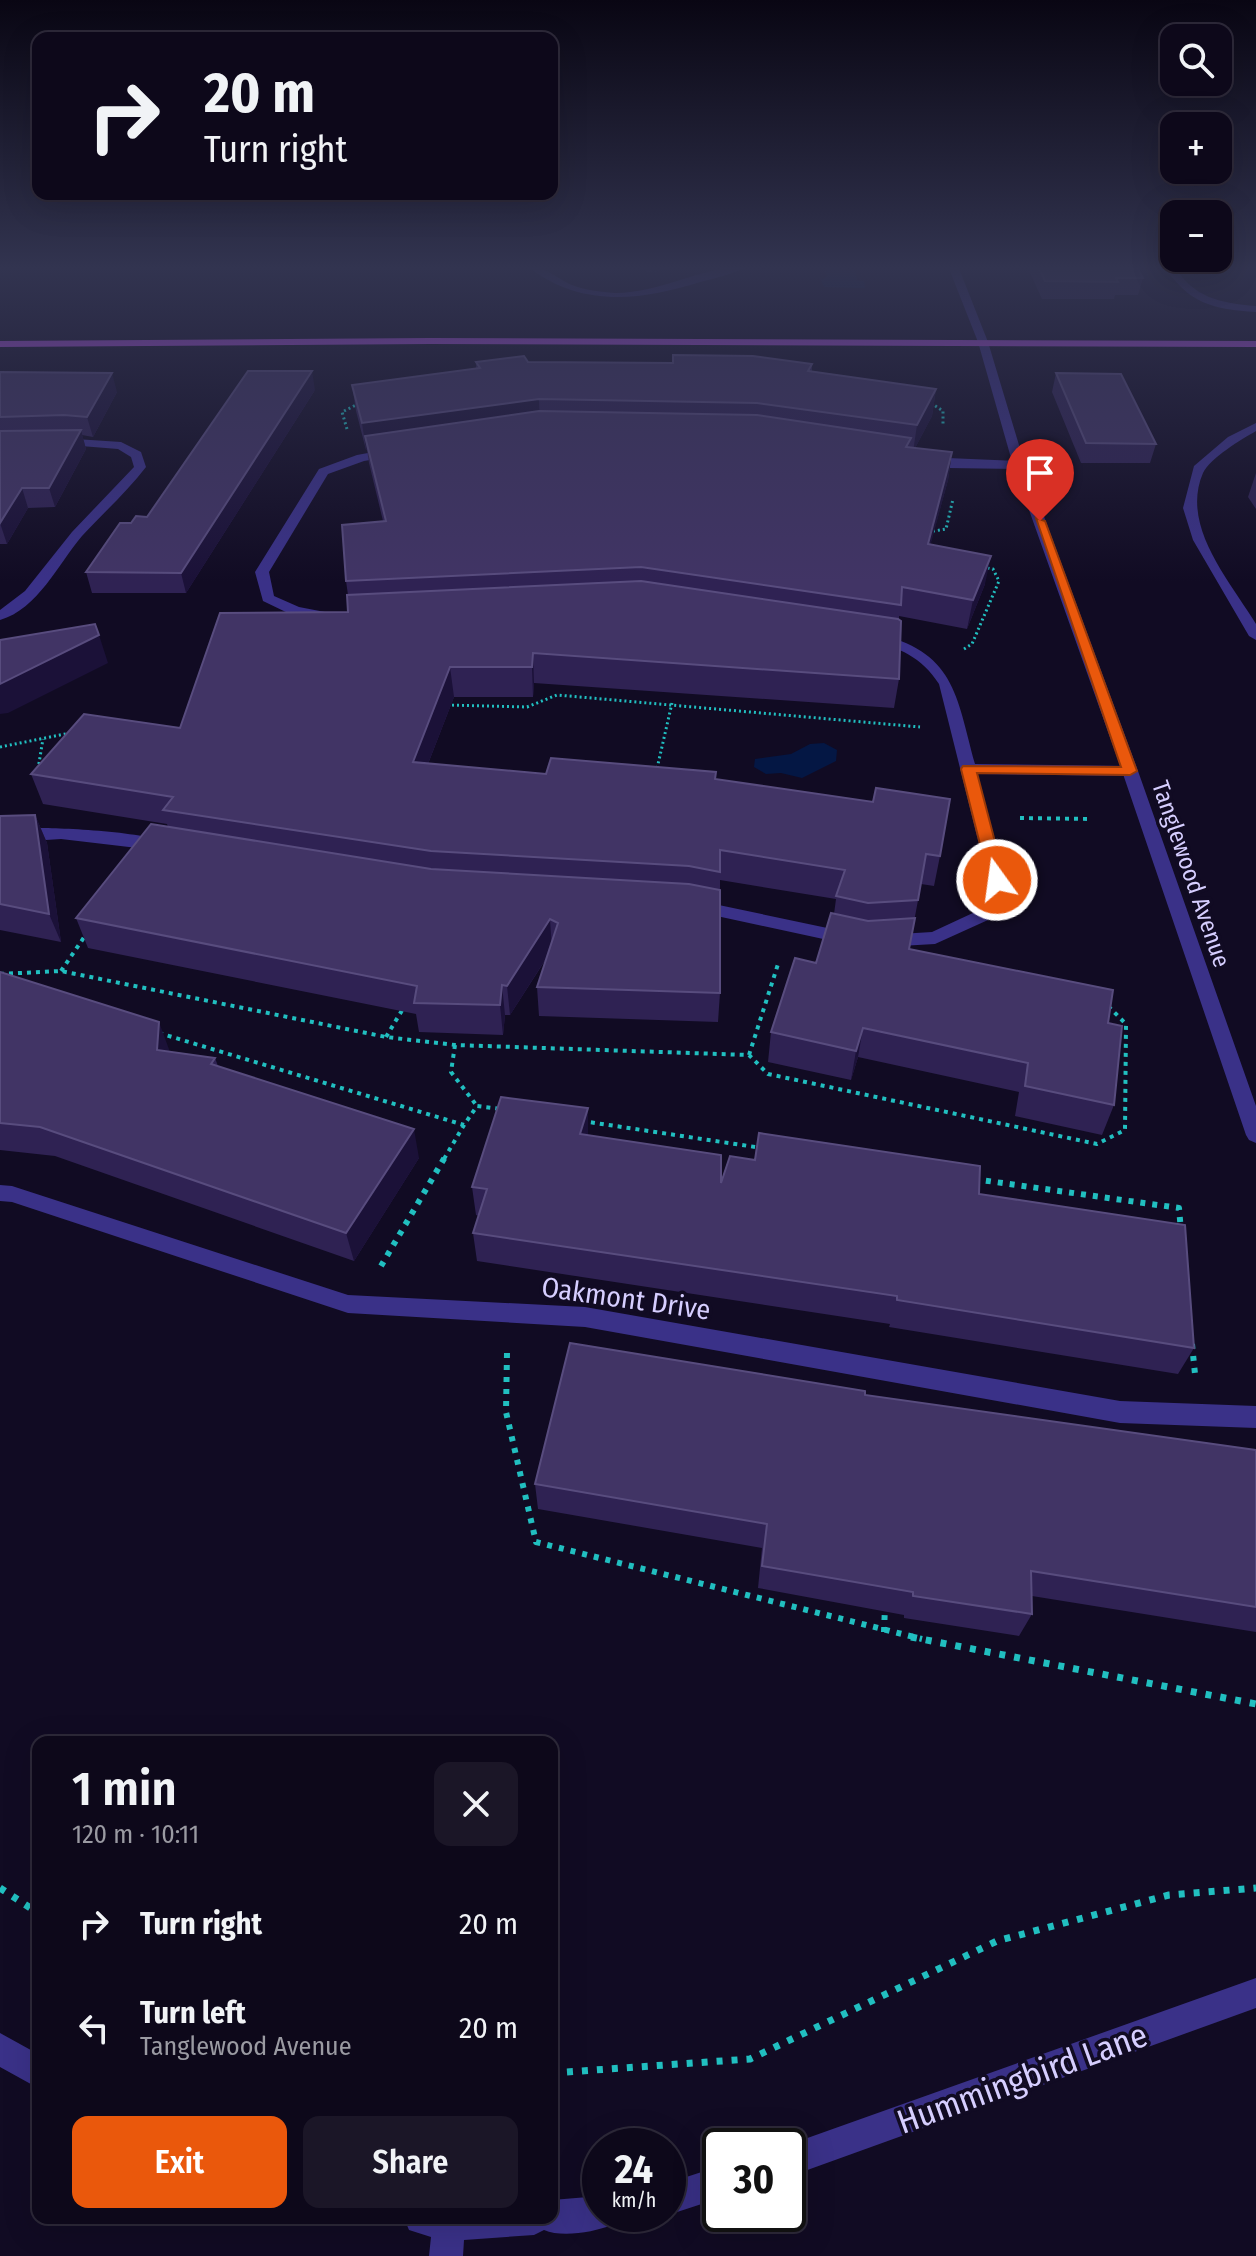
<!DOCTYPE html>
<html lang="en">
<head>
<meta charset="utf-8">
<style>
	body { margin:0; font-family:"Fira Sans Condensed",sans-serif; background:#1b1627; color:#f1f3f6; height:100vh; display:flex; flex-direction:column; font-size:30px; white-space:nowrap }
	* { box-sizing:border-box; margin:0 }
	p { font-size:26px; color:#9a9aa2 }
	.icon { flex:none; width:44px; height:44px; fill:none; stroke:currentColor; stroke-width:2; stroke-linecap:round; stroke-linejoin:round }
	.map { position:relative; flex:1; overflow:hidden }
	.panel { position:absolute; left:32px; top:1736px; width:526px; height:488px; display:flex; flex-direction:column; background:#0d081a; border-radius:16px; box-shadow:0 8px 32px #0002,0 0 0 2px #2d2939 }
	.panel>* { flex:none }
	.guide { position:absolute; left:32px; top:32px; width:526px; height:168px; border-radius:16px; box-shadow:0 8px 32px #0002,0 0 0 2px #2d2939; background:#0d081a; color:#f1f3f6; overflow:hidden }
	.controls { position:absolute; left:1160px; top:24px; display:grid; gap:16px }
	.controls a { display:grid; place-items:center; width:72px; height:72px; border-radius:16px; background:#0d081a; box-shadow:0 8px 32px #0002,0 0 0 2px #2d2939; font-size:40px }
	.speed { position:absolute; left:582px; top:2128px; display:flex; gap:16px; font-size:40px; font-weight:700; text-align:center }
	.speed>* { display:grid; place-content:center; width:104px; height:104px; border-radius:50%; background:#0d081a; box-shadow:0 8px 32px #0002,0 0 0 2px #2d2939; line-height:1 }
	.speed small { font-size:20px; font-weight:400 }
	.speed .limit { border:4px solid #111; border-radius:12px; background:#fff; color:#111 }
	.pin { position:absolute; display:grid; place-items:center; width:68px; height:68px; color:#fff; margin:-82px -34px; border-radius:50% 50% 50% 0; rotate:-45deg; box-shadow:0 0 8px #0007 }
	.pin .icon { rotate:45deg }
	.me { position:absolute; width:88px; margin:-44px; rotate:346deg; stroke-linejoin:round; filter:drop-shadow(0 0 6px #0008) }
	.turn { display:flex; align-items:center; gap:28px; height:168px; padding:0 40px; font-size:36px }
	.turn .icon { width:104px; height:104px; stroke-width:2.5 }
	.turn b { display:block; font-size:56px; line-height:68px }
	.round { display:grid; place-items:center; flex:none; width:84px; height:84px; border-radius:16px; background:#1b1627 }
	.head { display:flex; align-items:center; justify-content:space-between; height:136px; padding:0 40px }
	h1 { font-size:48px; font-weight:600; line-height:60px }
	.action { display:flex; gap:16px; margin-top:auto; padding:16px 40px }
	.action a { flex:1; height:92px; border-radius:16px; background:#ea580c; color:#fff; font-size:32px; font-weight:600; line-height:92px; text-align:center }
	.action a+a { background:#1b1627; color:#f1f3f6 }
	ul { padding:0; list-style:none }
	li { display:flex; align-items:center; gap:24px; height:104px; padding:0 40px }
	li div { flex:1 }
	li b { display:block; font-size:30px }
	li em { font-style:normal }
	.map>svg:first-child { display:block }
	.water { fill:#041744 }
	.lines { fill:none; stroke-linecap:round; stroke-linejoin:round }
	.path-far3 { stroke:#21bfc0; stroke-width:3; stroke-dasharray:2 3; stroke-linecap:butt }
	.path-far2 { stroke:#21bfc0; stroke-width:4; stroke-dasharray:4 5; stroke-linecap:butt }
	.path-far1 { stroke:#21bfc0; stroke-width:6; stroke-dasharray:5 7; stroke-linecap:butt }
	.path { stroke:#21bfc0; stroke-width:7; stroke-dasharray:6 9; stroke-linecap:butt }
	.minor { fill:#3a3188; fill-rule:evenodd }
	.tertiary { fill:#3a3188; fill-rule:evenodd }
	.primary { fill:#ca55ff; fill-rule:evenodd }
	.wall { fill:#2f2253 }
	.shaded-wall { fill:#1b1138 }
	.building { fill:#413465; stroke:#584c7e; stroke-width:2 }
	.route { fill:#ea580c; stroke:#983908; stroke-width:2 }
	.labels { text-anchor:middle; stroke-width:7; stroke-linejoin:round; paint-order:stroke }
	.far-street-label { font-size:24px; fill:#d6ceff; stroke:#110b23 }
	.street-label { font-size:28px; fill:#d6ceff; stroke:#110b23 }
	.near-street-label { font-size:34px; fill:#d6ceff; stroke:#110b23 }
</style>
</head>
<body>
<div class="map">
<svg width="1256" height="2256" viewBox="0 0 1256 2256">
	<rect width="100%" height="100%" fill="#110b23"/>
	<path class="water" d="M 825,268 L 855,269 L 857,280 L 864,281 L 865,288 L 824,287 L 821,280 L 827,277 Z
		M 824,743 L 837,750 L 836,761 L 802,778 L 781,773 L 766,774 L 754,767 L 755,759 L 791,754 L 810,744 Z"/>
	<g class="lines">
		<path class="path-far3" d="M 931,403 L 943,411 L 943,426
			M 347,429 L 342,412 L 360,403
			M 928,532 L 946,529 L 953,499
			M 964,649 L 972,644 L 999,581 L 993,569 L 982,567
			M 447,705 L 527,707 L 557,695 L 920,727
			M 0,747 L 70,733
			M 38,769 L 43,739
			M 656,773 L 672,703"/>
		<path class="path-far2" d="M 1020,818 L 1092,819
			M 61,971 L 87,933
			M 0,974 L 61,971 L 386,1037 L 455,1045 L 749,1055 L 768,1074 L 1097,1144 L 1125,1130 L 1126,1024 L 1107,1005
			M 159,1033 L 464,1125 L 477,1106 L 501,1109
			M 386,1037 L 404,1007
			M 455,1045 L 451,1072 L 477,1106
			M 749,1055 L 779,961
			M 582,1121 L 762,1148
			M 444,1159 L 464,1125"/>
		<path class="path-far1" d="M 974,1179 L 1179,1208 L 1181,1231
			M 381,1266 L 445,1157
			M 1192,1344 L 1195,1374
			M 507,1353 L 506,1412 L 536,1542 L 922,1639
			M 884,1632 L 885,1606"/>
		<path class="path" d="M 911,1637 L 1256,1704
			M 0,1888 L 38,1913
			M 552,2073 L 750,2059 L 997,1941 L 1169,1895 L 1256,1888"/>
		<path class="minor" d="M 527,266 C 545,266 556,278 572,285 C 585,290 600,292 615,293 C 661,293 703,266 748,266 C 734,274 716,278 700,282 C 640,301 580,308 527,266 Z
			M 1164,266 L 1174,266 C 1194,298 1220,303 1256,306 L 1256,312 C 1213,309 1189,304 1164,266 Z
			M 1256,423 L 1256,431 C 1242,439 1210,458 1203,473 C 1180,526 1230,581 1256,624 L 1256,640 L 1249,636 L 1193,540 L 1183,508 L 1194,466 L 1228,437 Z
			M 60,438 L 121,442 L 141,452 L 146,467 C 127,492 103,513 82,536 C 58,564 38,609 0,620 L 0,610 L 25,591 L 72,532 L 134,467 L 131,457 L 118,449 L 56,444 L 56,440 Z
			M 395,448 L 401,452 L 399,455 L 364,461 L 328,474 L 269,572 L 274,596 L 299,607 L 330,613 L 330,619 L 290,614 L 263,601 L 255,572 L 319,469 L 357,455 Z
			M 924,457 L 1019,461 L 1025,465 L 1019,469 L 947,468 L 920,464 L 920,458 Z
			M 874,633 C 955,651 956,694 975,764 L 1130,766 L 1138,771 L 1130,776 L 977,774 L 1006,880 L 988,920 L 935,944 L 883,947 L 874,941 L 883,935 L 932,932 L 975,912 L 988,880 L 939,684 C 922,657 898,647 869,640 L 869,634 Z
			M 40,828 C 64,828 157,832 171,846 L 163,851 L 61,839 L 0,843 L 0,833 Z
			M 695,900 L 851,933 L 860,939 L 851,945 L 689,910 L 686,906 Z
			M 0,1185 L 12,1186 L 348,1295 L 585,1307 L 1120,1401 L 1256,1406 L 1256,1428 L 1120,1423 L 585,1327 L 348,1313 L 12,1202 L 0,1201 Z
			M 1256,1978 L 1256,2008 L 788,2177 L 788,2146 L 785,2146 Z
			M 0,2033 L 38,2054 L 38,2088 L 0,2067 Z
			M 720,2166 L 720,2198 L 668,2215 L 664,2214 L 668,2214 L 668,2183 Z
			M 600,2196 L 600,2214 L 616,2214 L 612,2225 C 594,2232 562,2238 544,2230 L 534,2235 L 464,2240 L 463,2256 L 429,2256 L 431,2237 L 409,2230 L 404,2218 L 552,2218 L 552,2200 Z"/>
		<path class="tertiary" d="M 948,266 L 958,266 L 988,342 L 1025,465 L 1138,771 L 1256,1106 L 1256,1143 L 1249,1140 L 1246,1135 L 1122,771 L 1013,465 L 978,342 Z"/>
		<path class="primary" d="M 430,338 L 1256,341 L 1256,347 L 430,344 L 0,347 L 0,341 Z"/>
	</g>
	<path class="wall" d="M 637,266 L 675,266 L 651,273 Z
		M 1027,266 L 1136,266 L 1143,278 L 1138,295 L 1115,295 L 1114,299 L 1042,299 Z
		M 476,362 L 812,364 L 812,371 L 936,389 L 932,416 L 915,448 L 952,452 L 948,480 L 930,545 L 985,584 L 967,629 L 899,616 L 899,679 L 894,708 L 534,683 L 533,697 L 454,697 L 428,764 L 546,774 L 716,772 L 716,779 L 940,856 L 934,886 L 921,884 L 909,949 L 1108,1023 L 1114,1105 L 1102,1135 L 1015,1116 L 1019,1092 L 858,1057 L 851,1080 L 768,1062 L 771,1032 L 816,963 L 834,914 L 836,899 L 720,880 L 720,993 L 718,1022 L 539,1016 L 537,987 L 546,959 L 510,1015 L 505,1015 L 503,1035 L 419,1032 L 416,1014 L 88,948 L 76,918 L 168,827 L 167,824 L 43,804 L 31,774 L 180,728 L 348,612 L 348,595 L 346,581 L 383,521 L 369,463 L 367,450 L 366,450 L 356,411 L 352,385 L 476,369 Z
		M 0,372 L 117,392 L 93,437 L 82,435 L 86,449 L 55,507 L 28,508 L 7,544 L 0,544 Z
		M 1056,373 L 1156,444 L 1150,463 L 1081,463 L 1052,392 Z
		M 315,390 L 186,593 L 92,593 L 86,572 L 131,523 L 147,517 Z
		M 1256,473 L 1256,509 L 1248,497 Z
		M 35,815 L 47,843 L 61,942 L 0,930 L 0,816 Z
		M 0,972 L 170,1052 L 215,1058 L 218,1066 L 419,1158 L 354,1261 L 55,1156 L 0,1150 Z
		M 588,1108 L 588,1135 L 721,1183 L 979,1194 L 1194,1348 L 1178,1374 L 889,1327 L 890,1324 L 477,1261 L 473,1233 L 479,1216 L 476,1215 L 472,1187 Z
		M 1256,1450 L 1256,1632 L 1032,1596 L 1032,1614 L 1019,1636 L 904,1618 L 904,1615 L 758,1588 L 762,1548 L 538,1509 L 535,1484 Z"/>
	<path class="shaded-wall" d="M 651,266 L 675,266 L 651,273 Z
		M 312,371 L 315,390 L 186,593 L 181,573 Z
		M 112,373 L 117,392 L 93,437 L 87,417 Z
		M 936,389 L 932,416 L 913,452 L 917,425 Z
		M 539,399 L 540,426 L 365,436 L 367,450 L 366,450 L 362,423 Z
		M 81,430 L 86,449 L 55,507 L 49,488 Z
		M 952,452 L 948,480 L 923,573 L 928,544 Z
		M 22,488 L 28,508 L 7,544 L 0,523 Z
		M 991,556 L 985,584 L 967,629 L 973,600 Z
		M 99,635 L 108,663 L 8,713 L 0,714 L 0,684 Z
		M 533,653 L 534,683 L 533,697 L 532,667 Z
		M 450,667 L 454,697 L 417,792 L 413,762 Z
		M 35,815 L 47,843 L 61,942 L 49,914 Z
		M 550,919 L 552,949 L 510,1015 L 507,986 Z
		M 502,985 L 505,1015 L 503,1035 L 500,1005 Z
		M 159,1022 L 170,1052 L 157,1050 Z
		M 863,1028 L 858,1057 L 851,1080 L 856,1051 Z
		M 588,1108 L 588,1137 L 580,1134 Z
		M 414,1129 L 419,1158 L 354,1261 L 346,1233 Z"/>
	<path class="building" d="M 1038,266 L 1136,266 L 1143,278 L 1116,278 L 1118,282 L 1045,281 Z
		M 673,355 L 753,356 L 812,364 L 808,371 L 936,389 L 917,425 L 757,403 L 539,399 L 362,423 L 352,385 L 480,368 L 476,362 L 524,356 L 528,362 L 673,363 Z
		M 248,371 L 312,371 L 181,573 L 86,572 L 120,523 L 131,523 L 136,516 L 147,517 Z
		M 0,372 L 112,373 L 87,417 L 64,415 L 0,417 Z
		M 1056,373 L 1121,374 L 1156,444 L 1086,443 Z
		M 539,411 L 757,415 L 911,438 L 906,447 L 952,452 L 928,544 L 991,556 L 973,600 L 902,587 L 901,605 L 641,567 L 346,581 L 342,525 L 386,521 L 365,436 Z
		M 81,430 L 49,488 L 22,488 L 0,523 L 0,431 Z
		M 641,581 L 898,619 L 901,621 L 899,679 L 533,653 L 532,667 L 450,667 L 413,762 L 546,774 L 551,758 L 716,772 L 715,779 L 873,802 L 876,788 L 950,799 L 940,856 L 926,854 L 918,900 L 868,903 L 836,896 L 845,870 L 720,850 L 720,872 L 689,866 L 431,851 L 163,810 L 173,797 L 31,774 L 84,714 L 180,728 L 220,613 L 348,612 L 347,595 Z
		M 95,624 L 99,635 L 0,684 L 0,640 Z
		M 35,815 L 49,914 L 0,904 L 0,816 Z
		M 151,824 L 431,869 L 689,884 L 720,890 L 720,993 L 537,987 L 558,923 L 550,919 L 507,986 L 502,985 L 500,1005 L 414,1003 L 417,986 L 76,918 Z
		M 831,913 L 868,921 L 915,918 L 909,949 L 1113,990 L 1108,1023 L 1122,1026 L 1114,1105 L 1025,1086 L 1028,1063 L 863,1028 L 856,1051 L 771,1032 L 795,958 L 816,963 Z
		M 0,972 L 159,1022 L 157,1050 L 215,1058 L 211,1064 L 414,1129 L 346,1233 L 40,1127 L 0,1123 Z
		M 501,1097 L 588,1108 L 580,1134 L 721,1155 L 721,1183 L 730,1156 L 755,1160 L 759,1133 L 980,1166 L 979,1194 L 1185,1225 L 1194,1348 L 897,1300 L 897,1296 L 473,1233 L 487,1189 L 472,1187 Z
		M 570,1343 L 865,1391 L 865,1395 L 1256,1450 L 1256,1607 L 1031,1571 L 1032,1614 L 913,1596 L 913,1592 L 762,1566 L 767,1524 L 535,1484 Z"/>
	<linearGradient id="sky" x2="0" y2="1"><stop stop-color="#090613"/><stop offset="0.46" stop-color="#323450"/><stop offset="1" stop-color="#323450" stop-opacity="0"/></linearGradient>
	<rect width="1256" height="582" fill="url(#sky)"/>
	<path class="route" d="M 1036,518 L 1045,521 L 1137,771 L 1130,775 L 977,773 L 1005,880 L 997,885 L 989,880 L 961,769 L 963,766 L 1121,767 Z"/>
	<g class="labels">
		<g class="far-street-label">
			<text transform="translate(1191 874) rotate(71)" y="8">Tanglewood Avenue</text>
		</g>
		<g class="street-label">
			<text transform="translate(626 1298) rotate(8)" y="10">Oakmont Drive</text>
		</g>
		<g class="near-street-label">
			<text transform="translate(1022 2078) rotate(-20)" y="12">Hummingbird Lane</text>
		</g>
	</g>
</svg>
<div class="controls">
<a><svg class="icon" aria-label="search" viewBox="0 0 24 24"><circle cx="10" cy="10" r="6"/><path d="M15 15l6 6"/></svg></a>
<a>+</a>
<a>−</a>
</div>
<div class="speed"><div>24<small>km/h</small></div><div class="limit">30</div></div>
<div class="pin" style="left:1040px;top:521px;background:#d93025"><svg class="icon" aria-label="arrive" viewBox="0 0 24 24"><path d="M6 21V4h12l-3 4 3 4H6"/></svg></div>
<svg class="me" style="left:997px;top:880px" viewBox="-20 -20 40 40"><circle r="17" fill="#ea580c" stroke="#fff" stroke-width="3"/><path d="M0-11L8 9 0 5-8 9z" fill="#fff"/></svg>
<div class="guide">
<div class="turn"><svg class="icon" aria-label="right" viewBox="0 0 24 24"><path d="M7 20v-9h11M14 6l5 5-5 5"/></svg><div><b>20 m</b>Turn right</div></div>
</div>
<section class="panel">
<div class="head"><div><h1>1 min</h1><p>120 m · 10:11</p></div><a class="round"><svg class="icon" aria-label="close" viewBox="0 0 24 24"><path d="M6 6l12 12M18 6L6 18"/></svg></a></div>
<ul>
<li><svg class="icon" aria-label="right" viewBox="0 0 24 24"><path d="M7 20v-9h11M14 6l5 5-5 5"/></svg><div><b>Turn right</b></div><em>20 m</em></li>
<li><svg class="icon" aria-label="left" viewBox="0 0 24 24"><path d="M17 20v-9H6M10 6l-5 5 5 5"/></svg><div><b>Turn left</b><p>Tanglewood Avenue</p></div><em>20 m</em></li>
</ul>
<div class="action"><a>Exit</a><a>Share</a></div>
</section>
</div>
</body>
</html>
